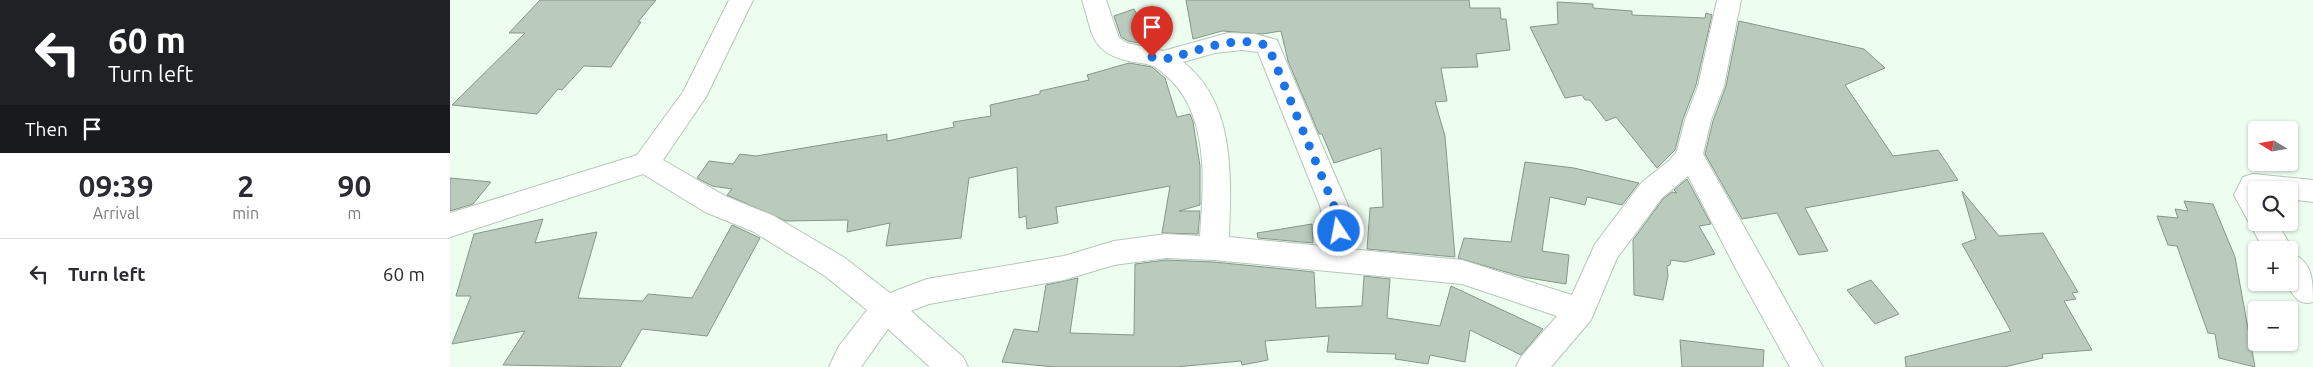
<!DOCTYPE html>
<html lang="en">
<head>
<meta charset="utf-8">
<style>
	body { margin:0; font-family:Ubuntu,sans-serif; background:#f2f2f3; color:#2b2b33; height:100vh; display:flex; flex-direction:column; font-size:19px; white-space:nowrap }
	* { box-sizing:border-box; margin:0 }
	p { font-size:16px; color:#7c7c81 }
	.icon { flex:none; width:28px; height:28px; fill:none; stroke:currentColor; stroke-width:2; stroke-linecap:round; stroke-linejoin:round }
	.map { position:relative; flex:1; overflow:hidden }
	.sheet { display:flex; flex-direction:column; background:#fff; width:450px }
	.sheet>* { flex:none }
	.top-card { background:#202124; color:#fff; overflow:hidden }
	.needle { width:32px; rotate:281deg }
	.buttons { position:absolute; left:1798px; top:121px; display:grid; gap:10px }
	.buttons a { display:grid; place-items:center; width:50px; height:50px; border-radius:5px; background:#fff; box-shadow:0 1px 4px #0004; font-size:25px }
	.pin { position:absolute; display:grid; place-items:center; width:42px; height:42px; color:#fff; margin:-51px -21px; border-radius:50% 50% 50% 0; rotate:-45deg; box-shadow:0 0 5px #0007 }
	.pin .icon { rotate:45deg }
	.me { position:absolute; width:55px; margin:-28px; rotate:349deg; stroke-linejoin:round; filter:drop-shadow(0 0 4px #0008) }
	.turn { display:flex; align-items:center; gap:18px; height:105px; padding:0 25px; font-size:22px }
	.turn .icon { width:65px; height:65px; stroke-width:2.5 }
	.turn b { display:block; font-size:35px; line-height:42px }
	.then { display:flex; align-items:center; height:48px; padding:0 25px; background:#0003; gap:10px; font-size:19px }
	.eta { display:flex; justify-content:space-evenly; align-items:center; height:85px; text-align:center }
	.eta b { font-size:30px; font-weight:700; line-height:35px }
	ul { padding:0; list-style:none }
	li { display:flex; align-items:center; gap:15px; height:70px; padding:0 25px; border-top:1px solid #e1e1e2 }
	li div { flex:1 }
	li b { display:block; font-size:19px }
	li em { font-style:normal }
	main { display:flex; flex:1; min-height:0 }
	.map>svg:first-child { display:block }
	.building { fill:#bacabd; stroke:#87968b }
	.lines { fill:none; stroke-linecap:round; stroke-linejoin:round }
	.minor-casing { stroke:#b6c6b9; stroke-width:2 }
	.minor { fill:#fff; fill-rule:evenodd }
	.route { stroke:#1a73e8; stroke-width:9; stroke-dasharray:0 16.2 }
</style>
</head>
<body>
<main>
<section class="sheet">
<div class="top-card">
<div class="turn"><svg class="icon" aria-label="left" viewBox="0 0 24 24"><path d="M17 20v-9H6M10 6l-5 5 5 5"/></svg><div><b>60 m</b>Turn left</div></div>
<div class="then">Then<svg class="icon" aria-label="arrive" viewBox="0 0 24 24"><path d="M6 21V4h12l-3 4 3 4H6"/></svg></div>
</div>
<div class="eta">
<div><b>09:39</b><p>Arrival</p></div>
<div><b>2</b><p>min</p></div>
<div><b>90</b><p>m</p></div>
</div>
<ul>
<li><svg class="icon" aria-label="left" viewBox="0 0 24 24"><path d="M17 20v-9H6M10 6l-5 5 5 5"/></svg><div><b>Turn left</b></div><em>60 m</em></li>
</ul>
</section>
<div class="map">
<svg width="1863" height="367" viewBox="0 0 1863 367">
	<rect width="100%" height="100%" fill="#edfdf0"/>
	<path class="building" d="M 90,0 L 206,0 L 188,22 L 191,22 L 161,67 L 134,66 L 112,90 L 108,89 L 87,114 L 2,105 L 75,33 L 59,33 Z
		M 736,0 L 1019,0 L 1020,8 L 1050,8 L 1051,19 L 1056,19 L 1060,50 L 1026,54 L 1028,67 L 991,68 L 997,101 L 985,102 L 995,136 L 1005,257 L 917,249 L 920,208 L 933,207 L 931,148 L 884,163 L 872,134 L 869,134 L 838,61 L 831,31 L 812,34 L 772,31 L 743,39 Z
		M 1107,2 L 1143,4 L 1143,8 L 1182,11 L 1182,15 L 1255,18 L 1256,13 L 1262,15 L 1246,85 L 1233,119 L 1225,150 L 1207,168 L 1166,117 L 1156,121 L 1140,100 L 1135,100 L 1132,95 L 1115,98 L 1080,27 L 1108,24 Z
		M 684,9 L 687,15 L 692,13 L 710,47 L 678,41 L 671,37 L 664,16 Z
		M 1289,21 L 1414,49 L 1435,68 L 1395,85 L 1443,156 L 1488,150 L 1508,180 L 1355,208 L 1378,251 L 1349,255 L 1327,213 L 1292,219 L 1255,154 L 1263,121 L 1276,86 Z
		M 679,63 L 702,67 L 715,78 L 727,117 L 740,114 L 743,122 L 750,166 L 750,205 L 729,211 L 750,211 L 748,234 L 712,233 L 720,186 L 606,207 L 608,223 L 577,229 L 576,216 L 569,218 L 567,167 L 519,178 L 511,238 L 436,246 L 440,223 L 397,232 L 398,220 L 336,221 L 277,195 L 282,189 L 262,186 L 247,178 L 259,161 L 283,164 L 290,154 L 306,156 L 437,134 L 437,141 L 504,127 L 503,122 L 541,116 L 540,105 L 590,94 L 590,91 L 639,80 L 637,75 Z
		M 1075,162 L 1124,168 L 1189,183 L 1172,205 L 1137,197 L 1135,205 L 1100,197 L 1092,251 L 1119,255 L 1116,284 L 1073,277 L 1008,258 L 1014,238 L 1061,242 Z
		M 0,178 L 41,182 L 23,204 L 0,211 Z
		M 1237,179 L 1261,224 L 1249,226 L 1265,254 L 1235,262 L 1221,260 L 1220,265 L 1217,266 L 1218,276 L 1213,300 L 1184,295 L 1183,240 L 1213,199 L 1222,192 L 1227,193 L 1224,190 Z
		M 1512,191 L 1549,236 L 1593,233 L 1628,292 L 1622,293 L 1626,299 L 1614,301 L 1642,350 L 1592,354 L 1593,358 L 1554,367 L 1456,367 L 1455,357 L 1561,331 L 1512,244 L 1526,239 Z
		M 1734,201 L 1763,204 L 1785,257 L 1805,367 L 1769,358 L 1765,334 L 1758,333 L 1727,246 L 1718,245 L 1707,216 L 1728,218 L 1725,209 L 1738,211 Z
		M 93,219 L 85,243 L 147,232 L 128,298 L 193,301 L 198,294 L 242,298 L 282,225 L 310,238 L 257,336 L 192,329 L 170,367 L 53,365 L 75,331 L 2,344 L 21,296 L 6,296 L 24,234 Z
		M 862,224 L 863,243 L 808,238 L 807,233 Z
		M 716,260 L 764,262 L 864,272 L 866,308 L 912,306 L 914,276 L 940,279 L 937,318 L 990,326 L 1001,286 L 1093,329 L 1071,355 L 1020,330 L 1015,362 L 980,355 L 978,364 L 945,359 L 946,354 L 877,352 L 879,336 L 815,341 L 818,360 L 792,365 L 791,361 L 725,367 L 605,367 L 552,362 L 564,329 L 588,332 L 596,285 L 628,278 L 620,333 L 684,335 L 685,264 Z
		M 1421,280 L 1449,314 L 1425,324 L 1397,290 Z
		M 1230,340 L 1314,350 L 1313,367 L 1232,367 Z"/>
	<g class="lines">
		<defs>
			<path id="minor" d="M 279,0 L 303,0 L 256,97 L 213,160 L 275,196 L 324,216 L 395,258 L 440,293 L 477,279 L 614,256 L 664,241 L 716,234 L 750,236 C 754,177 761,104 705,67 C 698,63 687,63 679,61 C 640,52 643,34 632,0 L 656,0 L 669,38 L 677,43 L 713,51 L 778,33 L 805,34 L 827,40 L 898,206 L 903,231 L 900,249 L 1012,260 L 1122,295 L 1145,244 L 1192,182 L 1220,160 L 1227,151 L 1235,120 L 1248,86 L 1267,0 L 1291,0 L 1274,86 L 1261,120 L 1253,154 L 1373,367 L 1340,367 L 1287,271 L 1238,176 L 1212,198 L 1167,258 L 1141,320 L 1101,367 L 1066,367 L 1071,357 L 1107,316 L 1012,284 L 764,260 L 716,258 L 664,265 L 614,280 L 479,304 L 461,311 L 513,357 L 518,367 L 480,367 L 438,329 L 411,367 L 379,367 L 389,346 L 417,310 L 375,276 L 304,232 L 255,212 L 193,174 L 0,237 L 0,213 L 187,155 L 233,92 ZM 792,50 L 808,52 L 870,206 L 875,231 L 872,246 L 779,237 C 781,178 786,103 733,62 L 765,53 Z
				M 1803,174 L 1863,180 L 1863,202 L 1839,199 L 1839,190 L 1806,190 L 1806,222 L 1827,222 L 1843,250 L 1842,254 C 1863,261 1863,282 1863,302 C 1848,307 1842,293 1835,282 L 1839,282 L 1839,250 L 1814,250 L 1784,195 L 1793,177 Z"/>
		</defs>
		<use href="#minor" class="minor-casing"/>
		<use href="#minor" class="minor"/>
	</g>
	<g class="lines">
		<path class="route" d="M 702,57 C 717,62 729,55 744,51 C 767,44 794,37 818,46 L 884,206 L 889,231"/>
	</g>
</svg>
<div class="buttons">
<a><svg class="needle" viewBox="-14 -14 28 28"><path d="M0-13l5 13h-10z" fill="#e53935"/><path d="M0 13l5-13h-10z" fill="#7c7c81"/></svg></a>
<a><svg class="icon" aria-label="search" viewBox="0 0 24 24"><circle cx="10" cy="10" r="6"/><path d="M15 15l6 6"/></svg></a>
<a>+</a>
<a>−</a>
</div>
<div class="pin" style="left:702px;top:57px;background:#d93025"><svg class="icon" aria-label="arrive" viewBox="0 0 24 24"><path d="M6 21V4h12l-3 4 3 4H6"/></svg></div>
<svg class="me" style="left:889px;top:231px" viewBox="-20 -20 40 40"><circle r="17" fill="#1a73e8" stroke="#fff" stroke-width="3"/><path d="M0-11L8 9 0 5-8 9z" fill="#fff"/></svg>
</div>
</main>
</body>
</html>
